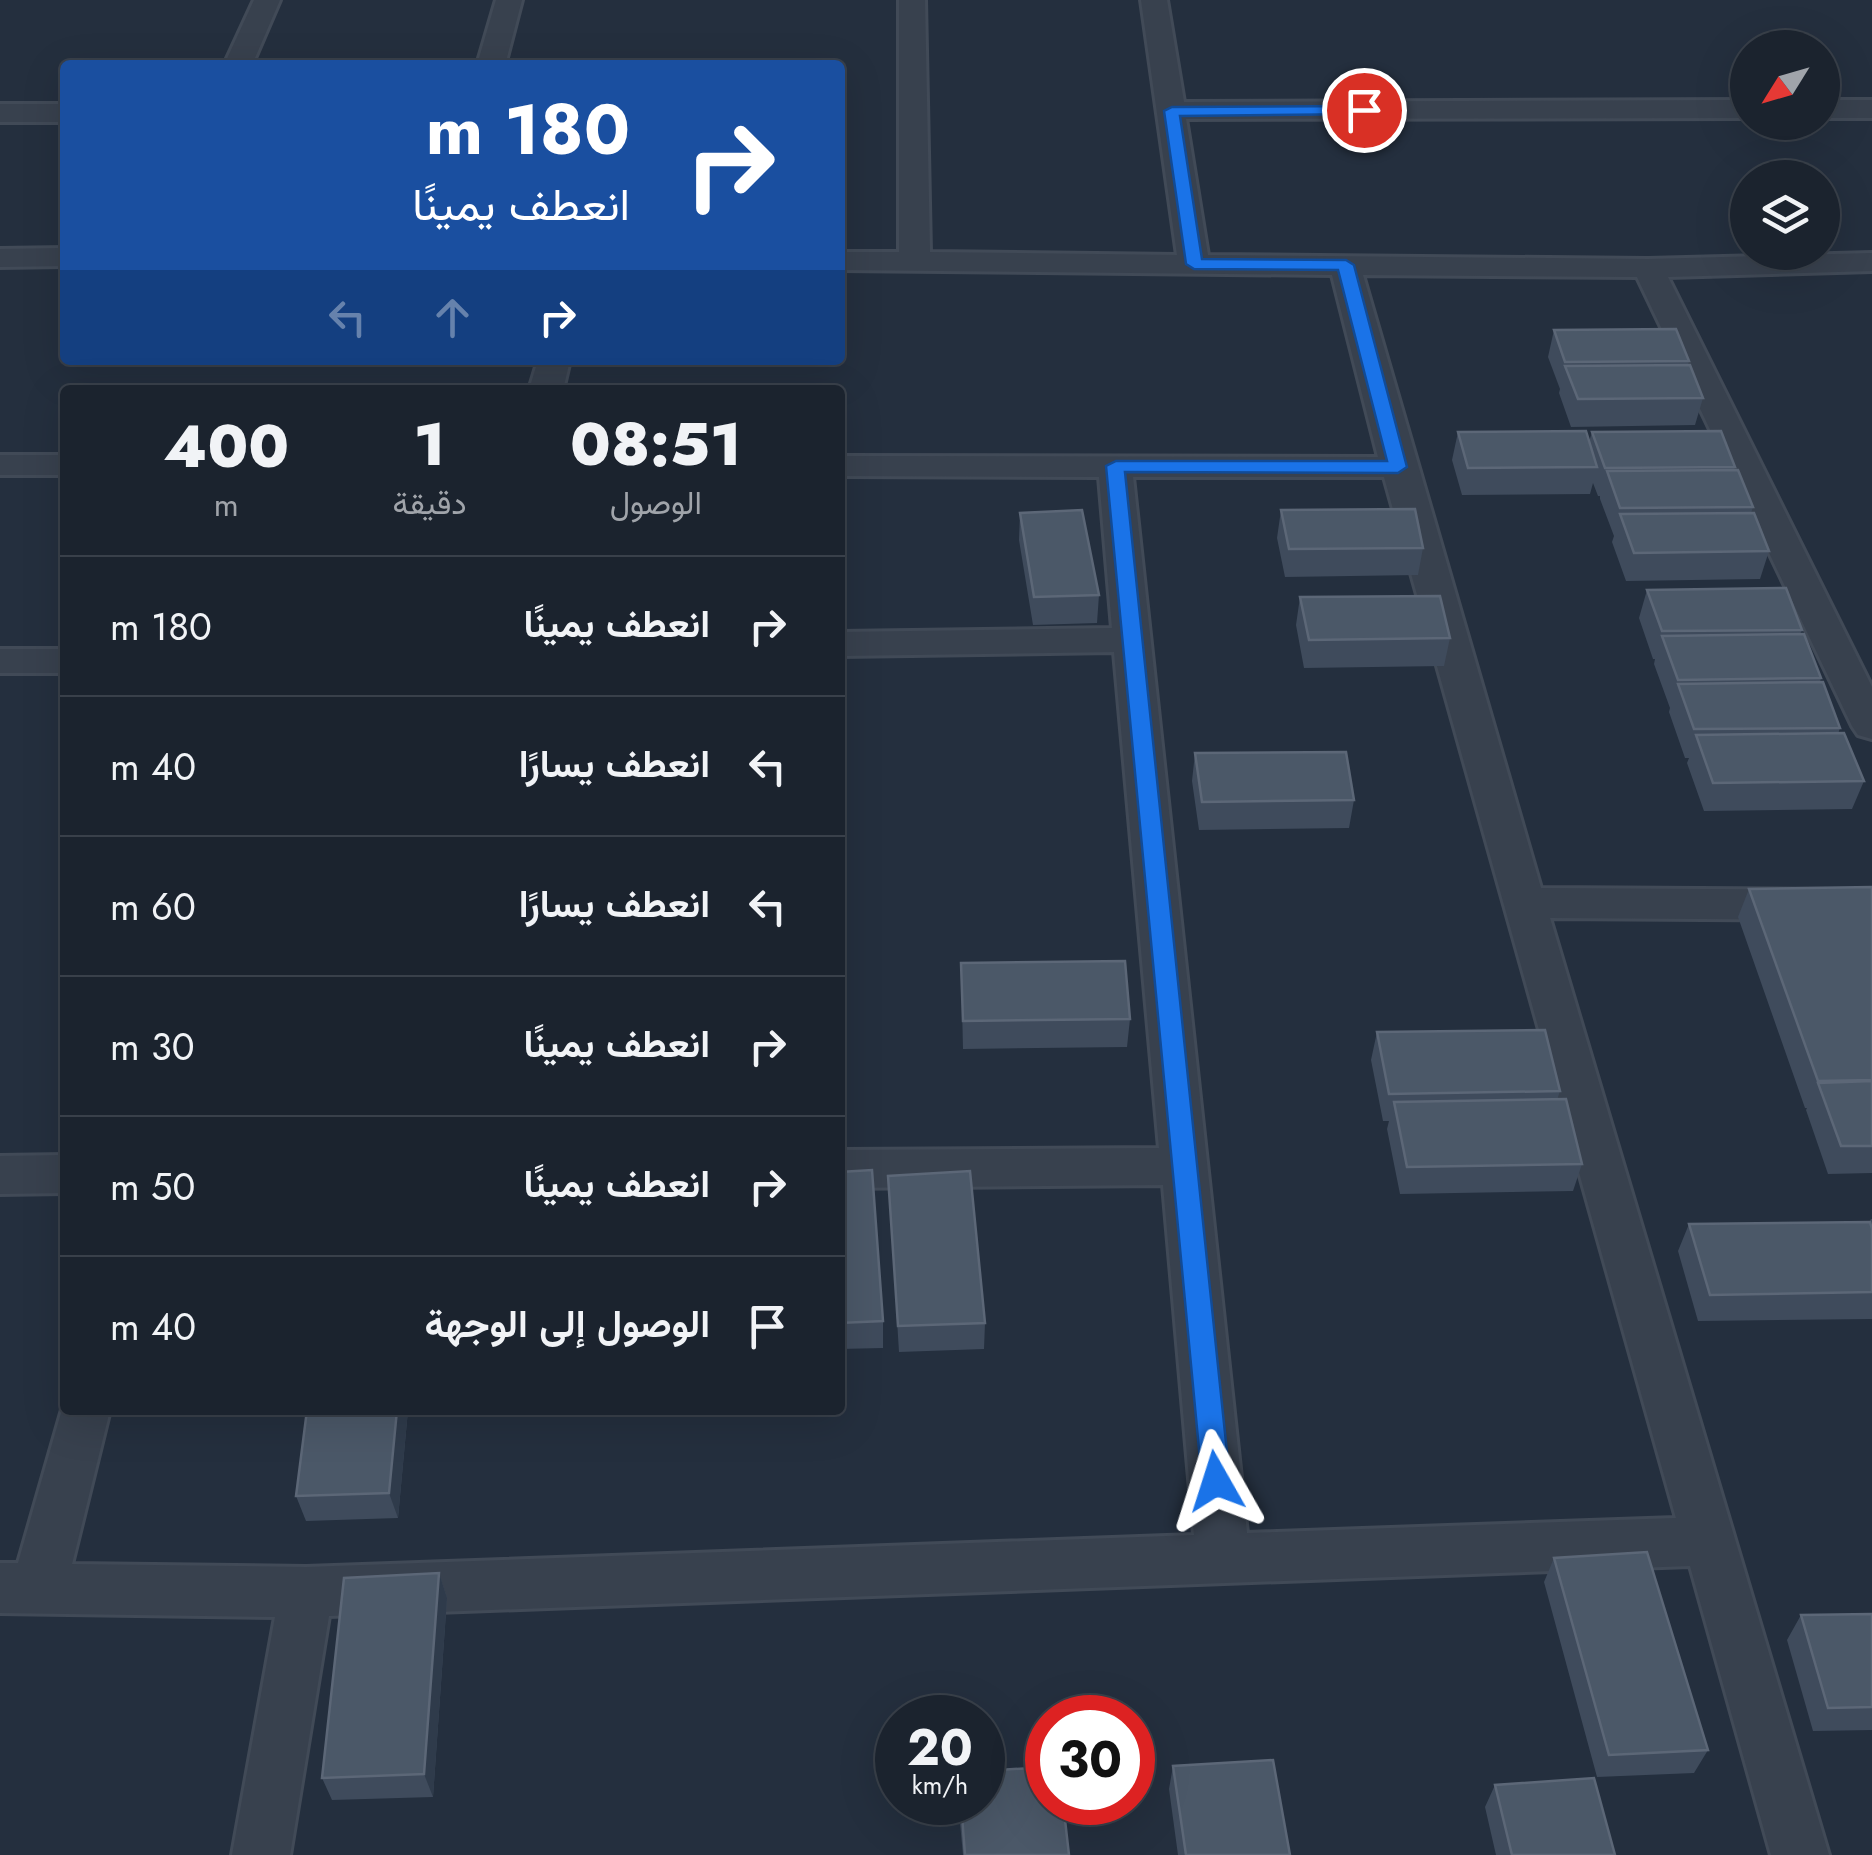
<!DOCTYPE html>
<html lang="ar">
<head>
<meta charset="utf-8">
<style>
	body { margin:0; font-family:Jost,Vazirmatn,sans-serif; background:#282f3a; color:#f1f3f6; direction:rtl; height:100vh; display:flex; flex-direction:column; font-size:38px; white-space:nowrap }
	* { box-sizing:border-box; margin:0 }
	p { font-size:32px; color:#a0a4aa }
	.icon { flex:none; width:55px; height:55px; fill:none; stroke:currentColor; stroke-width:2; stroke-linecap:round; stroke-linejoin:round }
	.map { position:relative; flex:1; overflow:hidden; direction:ltr }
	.sheet { position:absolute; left:60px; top:385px; width:785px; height:1030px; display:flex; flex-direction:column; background:#1b232e; border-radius:10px; box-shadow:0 10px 40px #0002,0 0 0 2px #39404a; direction:rtl }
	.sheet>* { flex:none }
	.banner { position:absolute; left:60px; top:60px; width:785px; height:305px; border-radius:10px; box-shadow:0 10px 40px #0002,0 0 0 2px #39404a; direction:rtl; background:#1a4fa0; color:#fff; overflow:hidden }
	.needle { width:65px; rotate:233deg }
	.fabs { position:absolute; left:1730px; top:30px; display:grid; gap:20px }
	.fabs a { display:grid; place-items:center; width:110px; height:110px; border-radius:50%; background:#1b232e; box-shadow:0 10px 40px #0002,0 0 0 2px #39404a; font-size:50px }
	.speed { position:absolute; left:875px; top:1695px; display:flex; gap:20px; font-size:50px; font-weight:700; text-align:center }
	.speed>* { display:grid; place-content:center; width:130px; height:130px; border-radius:50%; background:#1b232e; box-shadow:0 10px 40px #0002,0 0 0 2px #39404a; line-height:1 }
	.speed small { font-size:25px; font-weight:400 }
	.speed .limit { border:15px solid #d22; background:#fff; color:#111 }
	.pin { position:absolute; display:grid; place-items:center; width:85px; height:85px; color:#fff; margin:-42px; border:5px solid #fff; border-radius:50%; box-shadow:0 2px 10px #0007 }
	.me { position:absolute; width:110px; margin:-55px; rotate:354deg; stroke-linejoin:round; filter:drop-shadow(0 0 8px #0008) }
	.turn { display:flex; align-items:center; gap:35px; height:210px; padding:0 50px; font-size:45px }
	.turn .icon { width:130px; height:130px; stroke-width:2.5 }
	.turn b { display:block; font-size:70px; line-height:85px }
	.lanes { display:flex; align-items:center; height:95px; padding:0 50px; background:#0003; justify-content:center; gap:50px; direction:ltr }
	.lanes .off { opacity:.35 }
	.eta { display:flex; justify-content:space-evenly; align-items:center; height:170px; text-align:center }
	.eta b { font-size:60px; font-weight:800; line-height:70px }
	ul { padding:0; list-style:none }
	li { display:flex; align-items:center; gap:30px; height:140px; padding:0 50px; border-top:2px solid #39404a }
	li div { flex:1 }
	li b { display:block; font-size:38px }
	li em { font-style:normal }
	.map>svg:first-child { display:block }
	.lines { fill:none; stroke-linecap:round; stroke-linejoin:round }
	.minor-casing { stroke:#414a57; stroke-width:6 }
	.minor { fill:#38414e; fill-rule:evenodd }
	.wall { fill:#3f4b5c }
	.shaded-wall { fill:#2f3b4b }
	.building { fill:#4b5868; stroke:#5c6777; stroke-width:2.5 }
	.route { fill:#1a73e8; stroke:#114b97; stroke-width:2.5 }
</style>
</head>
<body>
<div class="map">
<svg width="1872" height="1855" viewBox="0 0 1872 1855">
	<rect width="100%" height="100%" fill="#242f3e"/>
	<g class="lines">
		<defs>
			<path id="minor" d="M 254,0 L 280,0 L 252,65 L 224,65 Z
				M 496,0 L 522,0 L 505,65 L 477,65 Z
				M 899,0 L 925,0 L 930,252 L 1177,255 L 1141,0 L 1167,0 L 1184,102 L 1748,100 L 1748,118 L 1186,119 L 1208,255 L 1648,259 L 1872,253 L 1872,271 L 1668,277 L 1872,687 L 1872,739 L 1858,735 L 1852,726 L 1637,277 L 1363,275 L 1541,888 L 1872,890 L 1872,920 L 1550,918 L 1829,1855 L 1771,1855 L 1690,1566 L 329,1616 L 290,1855 L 232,1855 L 275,1617 L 0,1613 L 0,1563 L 18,1563 L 65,1399 L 65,1410 L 110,1410 L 72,1564 L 306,1567 L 1194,1535 L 1163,1185 L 840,1188 L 840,1150 L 1159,1148 L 1114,652 L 840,656 L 840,632 L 1112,628 L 1099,477 L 840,476 L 840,456 L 1378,457 L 1332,275 L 840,270 L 840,252 L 899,252 ZM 1133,477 L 1384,477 L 1676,1518 L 1247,1533 Z
				M 1822,100 L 1872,100 L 1872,118 L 1822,118 Z
				M 0,104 L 65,104 L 65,122 L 0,122 Z
				M 65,248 L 65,266 L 0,267 L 0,249 Z
				M 538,360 L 570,360 L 563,390 L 529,390 Z
				M 0,455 L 65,455 L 65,475 L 0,475 Z
				M 0,649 L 65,649 L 65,673 L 0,673 Z
				M 65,1155 L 65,1193 L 0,1194 L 0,1156 Z"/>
		</defs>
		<use href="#minor" class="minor-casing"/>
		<use href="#minor" class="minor"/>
	</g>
	<path class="wall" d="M 1554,330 L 1689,361 L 1688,365 L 1703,398 L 1695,425 L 1571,427 L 1559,393 L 1560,389 L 1548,357 Z
		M 1458,432 L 1589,442 L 1592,432 L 1735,467 L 1734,470 L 1753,507 L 1751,513 L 1769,551 L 1760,579 L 1626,581 L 1612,542 L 1614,536 L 1600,499 L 1600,496 L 1598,496 L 1593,483 L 1590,494 L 1462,495 L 1452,460 Z
		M 1281,510 L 1423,548 L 1418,575 L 1285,577 L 1277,538 Z
		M 1020,513 L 1099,595 L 1097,623 L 1033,625 L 1019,540 Z
		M 1647,590 L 1802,630 L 1800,634 L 1821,678 L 1820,682 L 1840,728 L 1838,734 L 1864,781 L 1852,809 L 1704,811 L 1687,763 L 1689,758 L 1685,758 L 1669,712 L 1670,708 L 1654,664 L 1655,659 L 1653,659 L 1639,618 Z
		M 1300,597 L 1450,638 L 1444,666 L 1304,668 L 1296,625 Z
		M 1195,753 L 1354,800 L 1349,828 L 1199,830 L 1192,781 Z
		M 1872,887 L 1872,1173 L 1828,1174 L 1806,1110 L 1807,1108 L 1805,1108 L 1738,917 L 1749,889 Z
		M 961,963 L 1130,1019 L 1127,1047 L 963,1049 Z
		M 1377,1032 L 1560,1091 L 1557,1100 L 1582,1164 L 1573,1191 L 1400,1194 L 1387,1129 L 1389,1121 L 1383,1121 L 1371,1060 Z
		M 840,1172 L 883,1321 L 883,1348 L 840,1349 Z
		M 888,1176 L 985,1323 L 984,1349 L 899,1352 Z
		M 1871,1219 L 1872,1219 L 1872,1319 L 1698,1321 L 1678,1251 L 1689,1224 L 1869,1222 Z
		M 408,1410 L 398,1518 L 306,1521 L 296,1496 Z
		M 1554,1558 L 1708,1750 L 1694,1773 L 1597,1777 L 1544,1582 Z
		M 439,1573 L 447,1598 L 433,1797 L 332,1800 L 322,1778 Z
		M 1872,1614 L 1872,1730 L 1813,1731 L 1787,1640 L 1801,1615 Z
		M 1173,1766 L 1290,1855 L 1178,1855 L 1169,1789 Z
		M 1495,1785 L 1615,1855 L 1496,1855 L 1485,1807 Z
		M 958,1802 L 982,1802 L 1069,1855 L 963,1855 Z"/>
	<path class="shaded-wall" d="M 397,1410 L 408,1410 L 398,1518 L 389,1493 Z
		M 439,1573 L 447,1598 L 433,1797 L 424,1774 Z"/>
	<path class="building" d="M 1676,329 L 1689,361 L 1565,362 L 1554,330 Z
		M 1690,365 L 1703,398 L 1578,399 L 1565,366 Z
		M 1586,431 L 1597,467 L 1468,468 L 1458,432 Z
		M 1721,431 L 1735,467 L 1605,468 L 1592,432 Z
		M 1738,470 L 1753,507 L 1620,508 L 1607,471 Z
		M 1415,509 L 1423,548 L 1289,549 L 1281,510 Z
		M 1082,510 L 1099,595 L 1034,597 L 1020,513 Z
		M 1754,513 L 1769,551 L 1634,553 L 1620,514 Z
		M 1786,588 L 1802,630 L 1662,631 L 1647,590 Z
		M 1440,596 L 1450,638 L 1309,640 L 1300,597 Z
		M 1804,634 L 1821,678 L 1678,680 L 1662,636 Z
		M 1823,682 L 1840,728 L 1694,729 L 1678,684 Z
		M 1844,733 L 1864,781 L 1713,783 L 1696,735 Z
		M 1346,752 L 1354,800 L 1202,802 L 1195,753 Z
		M 1872,887 L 1872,1080 L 1818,1081 L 1749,889 Z
		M 1125,961 L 1130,1019 L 963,1021 L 961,963 Z
		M 1545,1030 L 1560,1091 L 1389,1094 L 1377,1032 Z
		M 1872,1081 L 1872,1146 L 1841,1146 L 1818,1083 Z
		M 1566,1099 L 1582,1164 L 1407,1167 L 1394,1102 Z
		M 872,1170 L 883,1321 L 840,1323 L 840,1172 Z
		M 970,1171 L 985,1323 L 898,1326 L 888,1176 Z
		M 1870,1222 L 1872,1229 L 1872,1292 L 1710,1295 L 1689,1224 Z
		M 307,1410 L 397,1410 L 389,1493 L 296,1496 Z
		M 1647,1552 L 1708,1750 L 1609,1755 L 1554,1558 Z
		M 439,1573 L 424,1774 L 322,1778 L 344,1578 Z
		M 1872,1614 L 1872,1707 L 1828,1708 L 1801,1615 Z
		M 1273,1760 L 1290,1855 L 1186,1855 L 1173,1766 Z
		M 1048,1767 L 1048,1802 L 1063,1802 L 1069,1855 L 965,1855 L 961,1802 L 982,1802 L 982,1771 Z
		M 1594,1778 L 1615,1855 L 1512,1855 L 1495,1785 Z"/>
	<path class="route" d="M 1364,106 L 1371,110 L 1369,114 L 1180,116 L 1202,259 L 1346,260 L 1354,265 L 1407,467 L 1398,473 L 1125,472 L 1230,1481 L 1226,1490 L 1216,1493 L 1206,1490 L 1202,1481 L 1106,466 L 1116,461 L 1387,461 L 1338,270 L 1194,269 L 1186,264 L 1164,111 L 1172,107 Z"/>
</svg>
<div class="fabs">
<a><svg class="needle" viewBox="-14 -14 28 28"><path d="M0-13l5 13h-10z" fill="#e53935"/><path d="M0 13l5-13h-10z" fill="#a0a4aa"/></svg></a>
<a><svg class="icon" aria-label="layers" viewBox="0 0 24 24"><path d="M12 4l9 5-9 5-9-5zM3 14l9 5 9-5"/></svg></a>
</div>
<div class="speed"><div>20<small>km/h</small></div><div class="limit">30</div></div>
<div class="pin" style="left:1364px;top:110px;background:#d93025"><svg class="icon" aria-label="arrive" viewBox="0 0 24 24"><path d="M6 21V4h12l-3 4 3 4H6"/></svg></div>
<svg class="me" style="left:1216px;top:1481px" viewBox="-20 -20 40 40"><path d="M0-17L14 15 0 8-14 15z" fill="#1a73e8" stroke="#fff" stroke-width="4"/></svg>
<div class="banner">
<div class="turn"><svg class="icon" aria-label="right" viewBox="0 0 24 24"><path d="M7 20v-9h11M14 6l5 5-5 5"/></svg><div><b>180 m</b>انعطف يمينًا</div></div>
<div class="lanes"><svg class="icon off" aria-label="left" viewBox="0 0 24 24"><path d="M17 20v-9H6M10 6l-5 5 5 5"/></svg><svg class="icon off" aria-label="ahead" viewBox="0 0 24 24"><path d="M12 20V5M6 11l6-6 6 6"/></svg><svg class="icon" aria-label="right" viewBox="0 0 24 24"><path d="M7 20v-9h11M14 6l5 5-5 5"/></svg></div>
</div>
<section class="sheet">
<div class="eta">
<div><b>08:51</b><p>الوصول</p></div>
<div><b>1</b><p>دقيقة</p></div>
<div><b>400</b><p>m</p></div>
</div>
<ul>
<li><svg class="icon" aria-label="right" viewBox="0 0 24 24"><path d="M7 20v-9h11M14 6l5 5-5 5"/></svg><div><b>انعطف يمينًا</b></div><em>180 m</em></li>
<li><svg class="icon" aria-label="left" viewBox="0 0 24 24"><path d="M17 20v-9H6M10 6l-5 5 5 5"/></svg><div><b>انعطف يسارًا</b></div><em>40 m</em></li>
<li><svg class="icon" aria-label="left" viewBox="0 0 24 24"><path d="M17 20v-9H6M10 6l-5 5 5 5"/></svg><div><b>انعطف يسارًا</b></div><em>60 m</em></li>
<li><svg class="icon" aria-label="right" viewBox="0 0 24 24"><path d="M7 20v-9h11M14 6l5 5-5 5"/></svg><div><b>انعطف يمينًا</b></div><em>30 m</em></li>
<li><svg class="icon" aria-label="right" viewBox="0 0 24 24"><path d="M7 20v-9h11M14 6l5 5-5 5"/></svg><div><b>انعطف يمينًا</b></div><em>50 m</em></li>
<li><svg class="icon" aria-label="arrive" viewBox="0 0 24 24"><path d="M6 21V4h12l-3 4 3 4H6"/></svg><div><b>الوصول إلى الوجهة</b></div><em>40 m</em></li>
</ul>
</section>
</div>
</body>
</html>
